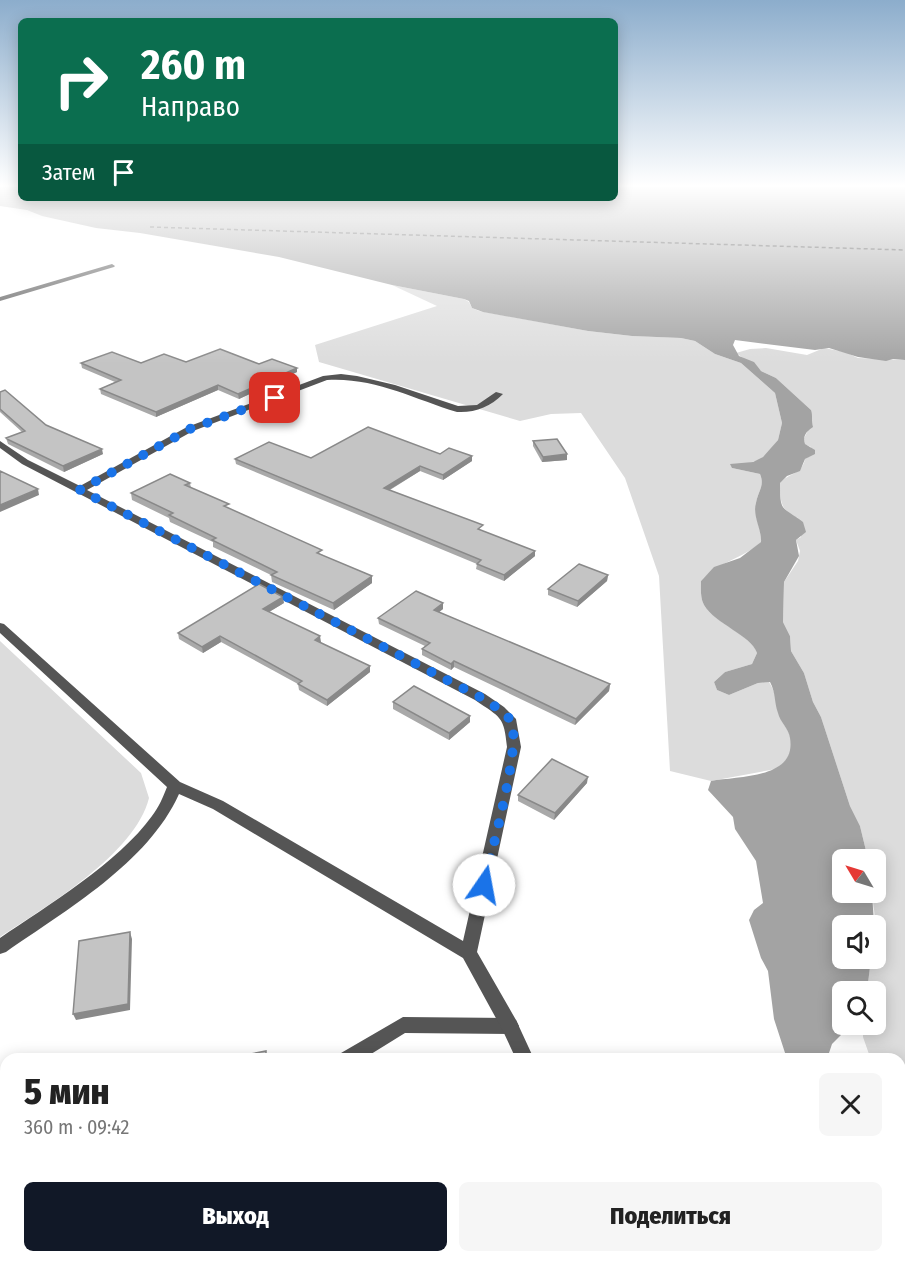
<!DOCTYPE html>
<html lang="ru">
<head>
<meta charset="utf-8">
<style>
	body { margin:0; font-family:"Fira Sans Condensed",sans-serif; background:#f6f6f6; color:#222; height:100vh; display:flex; flex-direction:column; font-size:22px; white-space:nowrap }
	* { box-sizing:border-box; margin:0 }
	p { font-size:20px; color:#767676 }
	.icon { flex:none; width:33px; height:33px; fill:none; stroke:currentColor; stroke-width:2; stroke-linecap:round; stroke-linejoin:round }
	.map { position:relative; flex:1; overflow:hidden }
	.panel { position:absolute; left:0px; top:1053px; width:906px; height:210px; display:flex; flex-direction:column; background:#fff; border-radius:18px 18px 0 0; box-shadow:0 3px 15px #0003 }
	.panel>* { flex:none }
	.top-card { position:absolute; left:18px; top:18px; width:600px; height:183px; border-radius:9px; box-shadow:0 3px 15px #0003; background:#0b6e4f; color:#fff; overflow:hidden }
	.needle { width:39px; rotate:308deg }
	.fabs { position:absolute; left:832px; top:849px; display:grid; gap:12px }
	.fabs a { display:grid; place-items:center; width:54px; height:54px; border-radius:9px; background:#fff; box-shadow:0 3px 15px #0003; font-size:30px }
	.pin { position:absolute; display:grid; place-items:center; width:51px; height:51px; color:#fff; margin:-26px; border-radius:12px; box-shadow:0 3px 9px #0006 }
	.me { position:absolute; width:66px; margin:-33px; rotate:12deg; stroke-linejoin:round; filter:drop-shadow(0 0 4px #0008) }
	.turn { display:flex; align-items:center; gap:21px; height:126px; padding:0 24px; font-size:27px }
	.turn .icon { width:78px; height:78px; stroke-width:2.5 }
	.turn b { display:block; font-size:42px; line-height:51px }
	.then { display:flex; align-items:center; height:57px; padding:0 24px; background:#0003; gap:12px; font-size:22px }
	.round { display:grid; place-items:center; flex:none; width:63px; height:63px; border-radius:9px; background:#f6f6f6 }
	.head { display:flex; align-items:center; justify-content:space-between; height:102px; padding:0 24px }
	h1 { font-size:36px; font-weight:800; line-height:45px }
	.cta { display:flex; gap:12px; margin-top:auto; padding:12px 24px }
	.cta a { flex:1; height:69px; border-radius:9px; background:#111827; color:#fff; font-size:24px; font-weight:800; line-height:69px; text-align:center }
	.cta a+a { background:#f6f6f6; color:#222 }
	.map>svg:first-child { display:block }
	.green { fill:#dcdcdc }
	.water { fill:#a3a3a3 }
	.lines { fill:none; stroke-linecap:round; stroke-linejoin:round }
	.ferry { stroke:#444; stroke-width:1.5; stroke-dasharray:4 3; stroke-linecap:butt }
	.lane { fill:#555; fill-rule:evenodd }
	.street { fill:#555; fill-rule:evenodd }
	.wall { fill:#a9a9a9 }
	.shaded-wall { fill:#898989 }
	.building { fill:#c4c4c4; stroke:#898989; stroke-width:1.5 }
	.route { stroke:#1a73e8; stroke-width:10; stroke-dasharray:0 18 }
</style>
</head>
<body>
<div class="map">
<svg width="905" height="1263" viewBox="0 0 905 1263">
	<rect width="100%" height="100%" fill="#fff"/>
	<path class="green" d="M 392,285 L 464,299 L 469,302 L 472,308 L 479,311 L 588,331 L 632,336 L 681,338 L 695,341 L 715,354 L 741,363 L 775,393 L 782,423 L 778,440 L 767,454 L 759,460 L 732,468 L 760,474 C 765,486 758,491 756,503 C 753,515 762,530 761,542 C 743,559 717,562 701,581 C 701,588 700,598 704,605 C 715,624 751,634 757,653 L 752,664 L 725,672 L 714,682 L 717,690 L 729,695 L 758,683 L 769,682 C 777,694 776,706 781,719 C 783,725 789,730 790,736 C 795,751 787,761 776,769 L 711,781 L 670,771 L 659,576 L 625,478 L 581,413 L 551,414 L 520,421 L 319,362 L 315,345 L 437,306 Z
		M 766,348 L 807,355 L 824,348 L 845,352 L 858,358 L 905,360 L 905,1076 L 900,1076 L 900,1059 L 867,1059 L 870,1057 L 863,1037 L 863,1025 L 876,1024 L 876,992 L 867,991 L 871,959 L 876,958 L 876,926 L 872,893 L 876,892 L 876,860 L 868,859 L 860,826 L 850,806 L 821,717 L 813,702 L 804,673 L 791,651 L 790,636 L 783,622 L 784,582 L 798,561 L 800,551 L 796,540 L 801,537 L 798,518 C 780,511 780,500 780,483 C 789,473 802,474 805,459 L 810,456 L 811,447 L 804,444 L 803,440 L 812,423 L 810,420 L 811,410 L 776,378 L 761,371 L 736,353 L 750,349 Z
		M 0,641 L 141,773 L 149,798 C 135,854 47,906 0,937 Z
		M 900,1112 L 905,1112 L 905,1263 L 866,1263 L 866,1257 L 900,1257 Z"/>
	<path class="water" d="M 0,187 L 21,187 L 21,198 L 615,198 L 615,187 L 905,187 L 905,360 L 893,359 L 886,361 L 858,357 L 829,348 L 815,350 L 735,340 L 733,345 L 739,356 L 754,362 L 761,371 L 776,378 L 811,410 C 813,416 811,420 813,427 C 807,431 802,436 805,444 L 815,450 L 815,454 L 805,459 L 800,471 L 787,476 L 780,483 C 780,513 782,506 803,522 L 806,532 L 796,540 L 799,556 L 784,582 L 783,622 L 790,636 L 791,651 L 804,673 L 813,702 L 821,717 L 850,806 L 860,826 L 868,859 L 843,860 L 843,892 L 872,893 L 874,925 L 843,926 L 843,958 L 871,959 L 867,991 L 843,992 L 843,1024 L 851,1025 L 832,1044 L 827,1059 L 787,1059 L 774,1019 L 768,971 L 761,958 L 749,920 L 754,910 L 763,903 L 756,861 L 735,829 L 733,817 L 708,790 L 711,781 C 738,776 797,779 790,738 C 789,729 780,722 778,713 C 774,702 776,693 770,682 L 758,683 L 729,695 L 717,690 L 714,682 L 725,672 L 752,664 L 757,653 C 751,635 715,624 704,605 C 700,598 701,588 701,581 L 714,567 L 740,558 L 761,542 C 762,530 752,515 756,503 C 758,491 765,486 760,474 L 732,468 L 730,464 L 753,462 L 763,457 L 778,440 L 782,423 L 775,393 L 741,363 L 715,354 L 695,341 L 681,338 L 632,336 L 588,331 L 483,312 L 472,308 L 469,301 L 464,299 L 392,285 L 279,257 L 140,233 L 96,228 L 42,216 L 27,210 L 0,206 Z
		M 784,1257 L 866,1257 L 866,1263 L 786,1263 Z"/>
	<g class="lines">
		<path class="ferry" d="M 150,227 L 905,250"/>
		<path class="lane" d="M 112,264 L 115,266 L 114,267 L 0,301 L 0,297 Z
			M 403,1017 L 510,1018 L 516,1020 L 519,1026 L 516,1032 L 510,1034 L 405,1033 L 363,1059 L 338,1059 L 341,1053 Z
			M 169,1257 L 191,1257 L 191,1263 L 169,1263 Z"/>
		<path class="street" d="M 341,374 L 357,376 L 395,385 L 458,406 L 477,405 L 496,392 L 503,394 C 490,407 475,413 457,412 C 414,399 374,377 327,380 L 193,431 L 87,490 L 485,694 L 504,707 L 516,719 L 521,747 L 477,952 L 516,1020 L 534,1059 L 516,1059 L 503,1031 L 463,958 L 213,809 L 179,794 C 148,863 66,910 6,952 L 0,954 L 0,938 C 47,906 119,862 152,816 C 159,807 163,797 167,787 L 0,633 L 0,623 L 4,624 L 180,782 L 223,801 L 463,941 L 507,747 C 504,716 501,718 475,700 L 22,464 L 0,448 L 0,441 L 28,460 L 80,486 L 187,427 L 323,376 Z
			M 900,1076 L 905,1076 L 905,1094 L 900,1094 Z
			M 572,1257 L 594,1257 L 596,1263 L 574,1263 Z"/>
	</g>
	<path class="wall" d="M 186,362 L 259,364 L 297,372 L 239,399 L 218,390 L 156,417 L 101,394 L 100,389 L 115,382 L 82,368 L 81,363 Z
		M 0,392 L 46,425 L 103,454 L 64,472 L 8,444 L 6,438 L 22,432 L 0,412 Z
		M 533,441 L 567,454 L 567,460 L 542,462 L 533,446 Z
		M 311,458 L 472,461 L 443,480 L 420,471 L 390,490 L 483,531 L 535,551 L 535,556 L 504,581 L 476,569 L 477,564 L 236,464 L 235,459 Z
		M 190,483 L 191,488 L 230,509 L 323,555 L 372,583 L 334,610 L 272,582 L 271,575 L 213,547 L 213,542 L 170,522 L 169,518 L 132,500 L 131,493 Z
		M 608,575 L 607,581 L 577,607 L 548,595 L 548,589 Z
		M 284,603 L 269,612 L 320,643 L 370,666 L 370,672 L 327,706 L 299,690 L 298,684 L 221,642 L 203,653 L 179,639 L 178,633 Z
		M 443,609 L 439,612 L 610,684 L 609,691 L 575,725 L 454,667 L 451,670 L 422,655 L 422,649 L 425,646 L 379,624 L 378,618 Z
		M 393,702 L 470,716 L 470,722 L 449,740 L 393,709 Z
		M 587,783 L 554,820 L 518,801 L 518,795 Z"/>
	<path class="shaded-wall" d="M 297,368 L 297,372 L 239,399 L 238,394 Z
		M 218,385 L 218,390 L 156,417 L 156,412 Z
		M 102,449 L 103,454 L 64,472 L 63,466 Z
		M 567,454 L 567,460 L 542,462 L 543,457 Z
		M 472,456 L 472,461 L 443,480 L 443,475 Z
		M 420,466 L 420,471 L 384,493 L 384,488 Z
		M 38,489 L 39,495 L 0,512 L 0,505 Z
		M 535,551 L 535,556 L 504,581 L 504,575 Z
		M 608,575 L 607,581 L 577,607 L 578,601 Z
		M 372,576 L 372,583 L 334,610 L 333,603 Z
		M 283,597 L 284,603 L 264,615 L 263,609 Z
		M 443,603 L 443,609 L 434,616 L 434,610 Z
		M 220,636 L 221,642 L 203,653 L 202,647 Z
		M 320,636 L 321,642 L 315,646 L 315,640 Z
		M 454,661 L 454,667 L 451,670 L 451,664 Z
		M 370,666 L 370,672 L 327,706 L 327,700 Z
		M 610,684 L 609,691 L 575,725 L 576,719 Z
		M 470,716 L 470,722 L 449,740 L 449,733 Z
		M 588,777 L 587,783 L 554,820 L 555,813 Z
		M 130,932 L 132,939 L 130,1010 L 76,1020 L 73,1014 Z
		M 260,1257 L 286,1257 L 262,1263 L 236,1263 Z"/>
	<path class="building" d="M 220,349 L 259,364 L 272,359 L 297,368 L 238,394 L 218,385 L 156,412 L 100,389 L 121,380 L 81,363 L 112,352 L 141,363 L 164,354 L 186,362 Z
		M 5,390 L 46,425 L 102,449 L 63,466 L 9,440 L 6,438 L 25,431 L 0,409 L 0,392 Z
		M 368,427 L 440,454 L 449,448 L 472,456 L 443,475 L 420,466 L 384,488 L 483,525 L 478,529 L 535,551 L 504,575 L 477,564 L 481,560 L 235,459 L 269,442 L 311,458 Z
		M 557,439 L 567,454 L 543,457 L 533,441 Z
		M 0,471 L 38,489 L 0,505 Z
		M 170,474 L 190,483 L 185,485 L 229,504 L 224,506 L 322,550 L 317,553 L 372,576 L 333,603 L 271,575 L 277,572 L 212,540 L 216,538 L 169,515 L 173,513 L 131,493 Z
		M 579,564 L 608,575 L 578,601 L 548,589 Z
		M 259,584 L 283,597 L 263,609 L 320,636 L 315,640 L 370,666 L 327,700 L 298,684 L 302,681 L 220,636 L 202,647 L 178,633 Z
		M 416,591 L 443,603 L 434,610 L 610,684 L 576,719 L 454,661 L 451,664 L 422,649 L 430,643 L 378,618 Z
		M 414,686 L 470,716 L 449,733 L 393,702 Z
		M 552,759 L 588,777 L 555,813 L 518,795 Z
		M 130,932 L 128,1004 L 73,1014 L 79,941 Z
		M 266,1051 L 266,1059 L 224,1059 Z
		M 213,1257 L 260,1257 L 236,1263 L 214,1263 Z
		M 435,1257 L 546,1257 L 547,1263 L 436,1263 Z"/>
	<linearGradient id="sky" x2="0" y2="1"><stop stop-color="#8cadcc"/><stop offset="0.51" stop-color="#fff"/><stop offset="1" stop-color="#fff" stop-opacity="0"/></linearGradient>
	<rect width="905" height="364" fill="url(#sky)"/>
	<g class="lines">
		<path class="route" d="M 275,398 L 190,429 L 80,490 L 480,697 C 490,704 508,712 512,724 C 520,751 491,852 484,885"/>
	</g>
</svg>
<div class="fabs">
<a><svg class="needle" viewBox="-14 -14 28 28"><path d="M0-13l5 13h-10z" fill="#e53935"/><path d="M0 13l5-13h-10z" fill="#767676"/></svg></a>
<a><svg class="icon" aria-label="sound" viewBox="0 0 24 24"><path d="M4 9h4l5-4v14l-5-4H4zM17 9q2 3 0 6"/></svg></a>
<a><svg class="icon" aria-label="search" viewBox="0 0 24 24"><circle cx="10" cy="10" r="6"/><path d="M15 15l6 6"/></svg></a>
</div>
<div class="pin" style="left:275px;top:398px;background:#d93025"><svg class="icon" aria-label="arrive" viewBox="0 0 24 24"><path d="M6 21V4h12l-3 4 3 4H6"/></svg></div>
<svg class="me" style="left:484px;top:885px" viewBox="-20 -20 40 40"><circle r="19" fill="#fff"/><path d="M0-13L10 11 0 6-10 11z" fill="#1a73e8"/></svg>
<div class="top-card">
<div class="turn"><svg class="icon" aria-label="right" viewBox="0 0 24 24"><path d="M7 20v-9h11M14 6l5 5-5 5"/></svg><div><b>260 m</b>Направо</div></div>
<div class="then">Затем<svg class="icon" aria-label="arrive" viewBox="0 0 24 24"><path d="M6 21V4h12l-3 4 3 4H6"/></svg></div>
</div>
<section class="panel">
<div class="head"><div><h1>5 мин</h1><p>360 m · 09:42</p></div><a class="round"><svg class="icon" aria-label="close" viewBox="0 0 24 24"><path d="M6 6l12 12M18 6L6 18"/></svg></a></div>
<div class="cta"><a>Выход</a><a>Поделиться</a></div>
</section>
</div>
</body>
</html>
